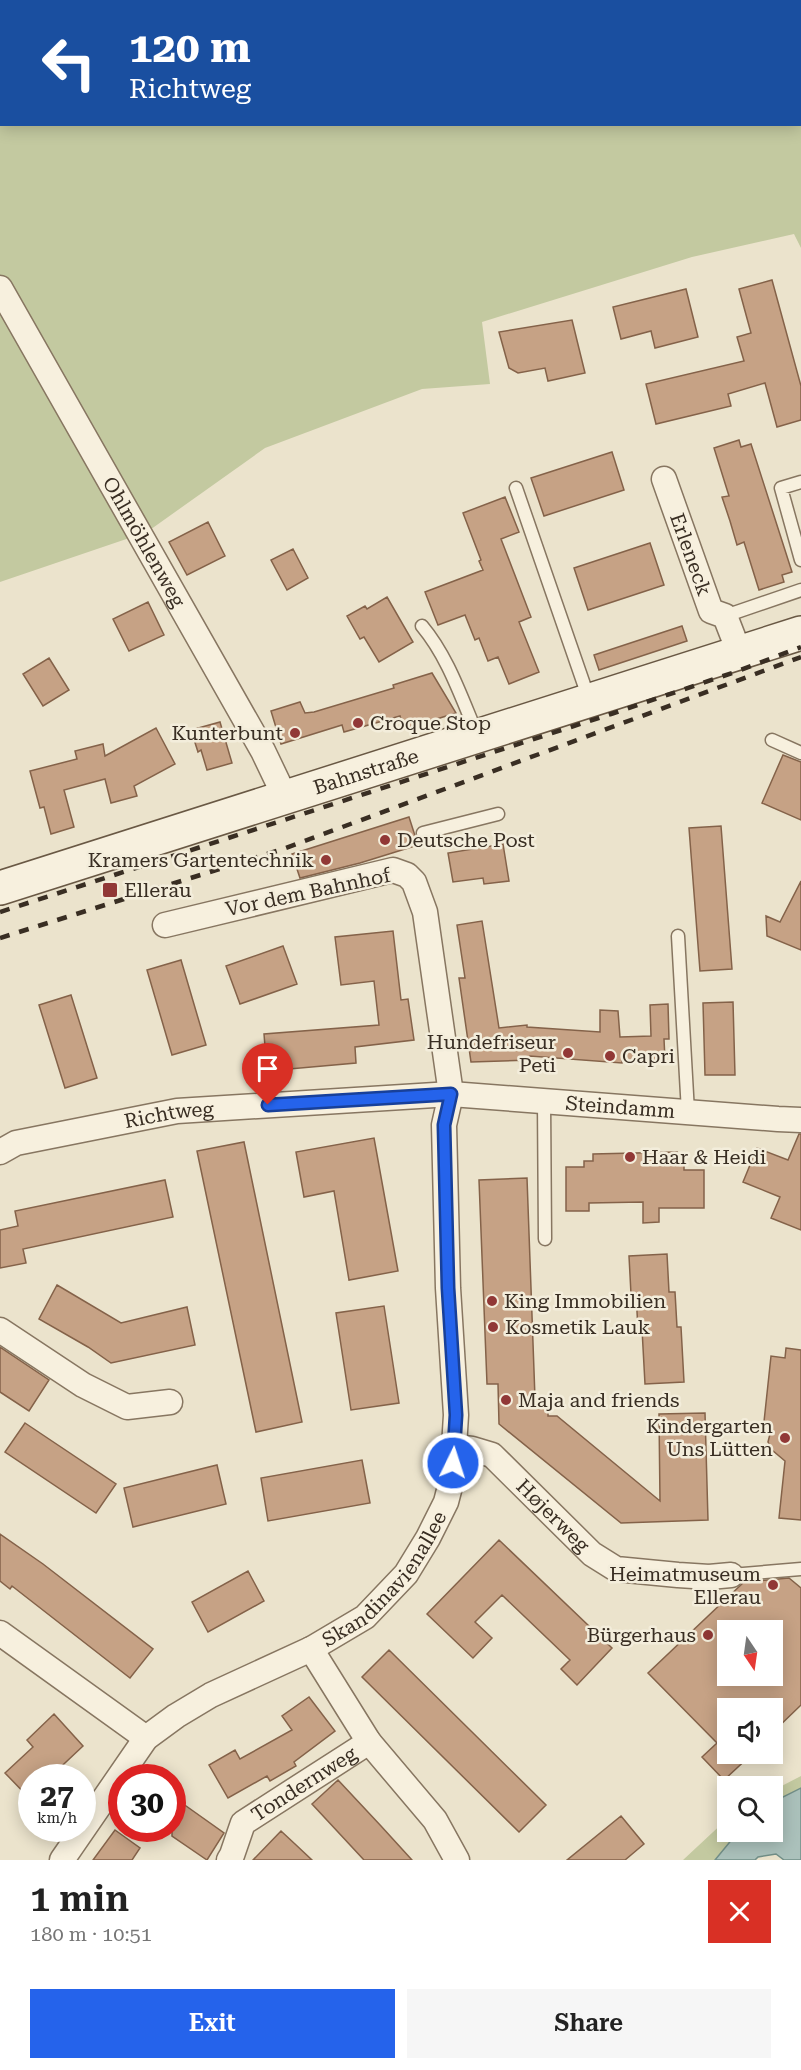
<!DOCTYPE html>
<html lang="en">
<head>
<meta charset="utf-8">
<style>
	body { margin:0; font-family:"Roboto Serif",serif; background:#f6f6f6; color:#222; height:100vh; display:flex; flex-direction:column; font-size:22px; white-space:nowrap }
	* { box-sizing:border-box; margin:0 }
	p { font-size:20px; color:#767676 }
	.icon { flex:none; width:33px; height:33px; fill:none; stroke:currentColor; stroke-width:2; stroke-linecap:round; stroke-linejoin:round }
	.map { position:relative; height:1860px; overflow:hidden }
	.panel { display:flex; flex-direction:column; background:#fff; flex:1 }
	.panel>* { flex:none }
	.banner { position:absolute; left:0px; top:0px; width:801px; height:126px; box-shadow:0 3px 15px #0003; background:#1a4fa0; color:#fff; overflow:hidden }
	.needle { width:39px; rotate:167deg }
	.buttons { position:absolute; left:717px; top:1620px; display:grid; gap:12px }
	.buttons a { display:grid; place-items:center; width:66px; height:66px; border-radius:0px; background:#fff; box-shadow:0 3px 15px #0003; font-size:30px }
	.speed { position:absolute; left:18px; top:1764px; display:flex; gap:12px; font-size:30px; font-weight:700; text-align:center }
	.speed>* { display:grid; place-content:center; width:78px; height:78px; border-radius:50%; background:#fff; box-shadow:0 3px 15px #0003; line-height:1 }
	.speed small { font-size:15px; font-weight:400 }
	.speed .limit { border:9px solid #d22; background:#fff; color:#111 }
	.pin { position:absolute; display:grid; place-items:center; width:51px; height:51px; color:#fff; margin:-62px -26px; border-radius:50% 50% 50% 0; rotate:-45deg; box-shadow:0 0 6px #0007 }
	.pin .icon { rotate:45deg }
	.me { position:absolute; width:66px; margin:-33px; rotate:4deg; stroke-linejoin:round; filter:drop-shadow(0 0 4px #0008) }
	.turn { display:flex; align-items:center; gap:21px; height:126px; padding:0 30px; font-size:27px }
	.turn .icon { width:78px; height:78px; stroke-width:2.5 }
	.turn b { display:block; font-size:42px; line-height:51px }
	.round { display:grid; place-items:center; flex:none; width:63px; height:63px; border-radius:0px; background:#f6f6f6 }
	.summary { display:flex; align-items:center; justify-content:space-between; height:102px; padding:0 30px }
	h1 { font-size:36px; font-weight:600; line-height:45px }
	.action { display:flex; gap:12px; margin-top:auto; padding:12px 30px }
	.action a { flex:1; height:69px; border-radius:0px; background:#2563eb; color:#fff; font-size:24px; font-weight:600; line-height:69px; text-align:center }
	.action a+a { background:#f6f6f6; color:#222 }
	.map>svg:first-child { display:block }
	.green { fill:#c3c9a0 }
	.water { fill:#abc1bb; stroke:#728f88; stroke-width:1.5 }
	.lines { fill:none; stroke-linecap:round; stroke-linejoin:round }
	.stream { stroke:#728f88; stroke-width:6 }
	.building { fill:#c6a285; stroke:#846249; stroke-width:1.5; fill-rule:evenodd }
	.lane-casing { stroke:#877661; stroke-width:15 }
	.street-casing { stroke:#877661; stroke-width:27 }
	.secondary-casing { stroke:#695844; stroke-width:36 }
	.lane { stroke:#f7f0de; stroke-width:12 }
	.street { stroke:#f7f0de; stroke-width:24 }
	.secondary { stroke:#f7f0de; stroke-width:33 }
	.rail { stroke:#392e23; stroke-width:4.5; stroke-dasharray:10 10; stroke-linecap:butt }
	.route-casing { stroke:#184099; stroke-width:15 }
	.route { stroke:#2563eb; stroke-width:10 }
	.poi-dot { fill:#913836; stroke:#f3eddb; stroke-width:2 }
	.labels { text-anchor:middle; stroke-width:5; stroke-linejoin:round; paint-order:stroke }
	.street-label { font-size:20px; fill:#392e23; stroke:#f3eddb }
	.poi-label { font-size:20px; fill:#392e23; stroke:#f3eddb; text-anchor:start }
</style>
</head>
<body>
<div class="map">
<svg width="801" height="1860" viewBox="0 0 801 1860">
	<rect width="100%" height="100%" fill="#ebe3cc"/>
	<path class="green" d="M 0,0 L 568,1 L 2,2 L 2,124 L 800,124 L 800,2 L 598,1 L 801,0 L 801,248 L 794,234 L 692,257 L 482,322 L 490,384 L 422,389 L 265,448 L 147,532 L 0,582 Z
		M 801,1776 L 801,1788 L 773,1802 L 772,1791 Z
		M 727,1819 L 728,1832 L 738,1832 L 715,1860 L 683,1860 Z"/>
	<path class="water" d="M 801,1788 L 801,1860 L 784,1860 L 776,1854 L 758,1857 L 755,1860 L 715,1860 L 738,1832 L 772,1832 L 773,1802 Z"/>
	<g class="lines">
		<path class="stream" d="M 532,0 L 533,2
			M 594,2 L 596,0"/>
	</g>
	<path class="building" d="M 772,280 L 801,386 L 801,420 L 777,427 L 765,383 L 728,394 L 731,406 L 656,424 L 646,384 L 744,361 L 737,337 L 751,333 L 739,289 Z
		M 686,289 L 698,337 L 655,348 L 651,331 L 621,339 L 613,307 Z
		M 572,320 L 585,373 L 548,381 L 545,368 L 518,373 L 509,368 L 499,332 Z
		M 739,440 L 741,447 L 751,444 L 792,572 L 782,575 L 784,582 L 759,590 L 744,542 L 737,545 L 730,521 L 722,497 L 729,496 L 714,448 Z
		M 612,452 L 624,490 L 544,516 L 531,478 Z
		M 505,497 L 519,532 L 501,539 L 531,617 L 519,622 L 539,672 L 509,684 L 498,657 L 488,661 L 479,638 L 475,640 L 465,615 L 438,625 L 425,592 L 483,570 L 479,561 L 481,560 L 463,513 Z
		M 208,522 L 225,556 L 187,575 L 169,542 Z
		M 650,543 L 664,585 L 588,610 L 574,568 Z
		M 293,549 L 308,578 L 287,590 L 271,560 Z
		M 387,597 L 413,642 L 379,662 L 364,637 L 360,639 L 347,616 L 365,606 L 367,609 Z
		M 148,602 L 164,635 L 129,651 L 113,619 Z
		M 682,626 L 687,641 L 599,670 L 594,655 Z
		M 49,658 L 69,690 L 43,706 L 23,674 Z
		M 432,673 L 456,713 L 404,729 L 400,716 L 344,732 L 342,725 L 281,744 L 271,711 L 300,702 L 305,713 L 314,712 L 394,688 L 393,685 Z
		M 220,722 L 232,763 L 207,770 L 201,750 L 198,752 L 191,730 Z
		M 156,728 L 175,764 L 134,786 L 137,796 L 111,803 L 105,779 L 64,790 L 74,827 L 51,834 L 44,807 L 40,808 L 30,771 L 77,759 L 75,751 L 103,744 L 105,756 Z
		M 783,755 L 801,762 L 801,820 L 762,803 Z
		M 409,817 L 418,845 L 360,863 L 300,878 L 292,854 Z
		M 721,826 L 732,969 L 700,971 L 689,828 Z
		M 503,844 L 509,881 L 484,884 L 483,878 L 453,882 L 448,853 Z
		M 801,881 L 801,950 L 767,936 L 766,916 L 780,922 Z
		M 482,921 L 499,1028 L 527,1025 L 527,1027 L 600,1032 L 600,1010 L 618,1011 L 620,1037 L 651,1036 L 650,1005 L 668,1004 L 669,1039 L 664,1039 L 665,1060 L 622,1061 L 622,1063 L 530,1056 L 530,1060 L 471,1062 L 459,978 L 465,978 L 457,925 Z
		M 393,931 L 401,1000 L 408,999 L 414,1040 L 355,1047 L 356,1063 L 267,1071 L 264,1034 L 379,1025 L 374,981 L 341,985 L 335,937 Z
		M 283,946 L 297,984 L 240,1004 L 226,966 Z
		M 181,960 L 206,1045 L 172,1055 L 147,970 Z
		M 71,995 L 97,1078 L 65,1088 L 39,1005 Z
		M 733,1002 L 735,1075 L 705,1075 L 703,1003 Z
		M 799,1134 L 801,1134 L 801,1230 L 771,1218 L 780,1197 L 743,1182 L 757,1148 L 788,1160 Z
		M 374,1138 L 398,1271 L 349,1280 L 334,1191 L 304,1197 L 296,1152 Z
		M 244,1142 L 302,1422 L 256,1432 L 197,1151 Z
		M 677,1152 L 677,1160 L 684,1159 L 684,1170 L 704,1170 L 704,1208 L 659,1208 L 659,1222 L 643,1223 L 643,1202 L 589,1203 L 589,1211 L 566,1211 L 566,1167 L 584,1167 L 584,1161 L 593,1161 L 593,1154 Z
		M 527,1178 L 535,1398 L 548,1408 L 548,1416 L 557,1416 L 660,1501 L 659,1414 L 705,1413 L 708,1520 L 621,1523 L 499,1424 L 498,1384 L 487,1384 L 479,1180 Z
		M 165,1180 L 173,1217 L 23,1249 L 26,1263 L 0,1268 L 0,1230 L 18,1226 L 15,1211 Z
		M 667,1254 L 669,1292 L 675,1292 L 677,1327 L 681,1327 L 684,1382 L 645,1384 L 642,1329 L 638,1329 L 636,1294 L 631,1294 L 629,1256 Z
		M 57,1285 L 121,1323 L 187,1307 L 195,1345 L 111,1363 L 88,1347 L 39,1319 Z
		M 384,1306 L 399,1403 L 351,1410 L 336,1313 Z
		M 0,1347 L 49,1380 L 29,1411 L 0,1392 Z
		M 786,1348 L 801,1350 L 801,1520 L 779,1518 L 785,1461 L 772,1450 L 768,1442 L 770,1434 L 763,1431 L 771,1356 L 785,1358 Z
		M 25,1423 L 116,1484 L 96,1513 L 5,1452 Z
		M 362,1460 L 370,1503 L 268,1521 L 261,1478 Z
		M 217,1465 L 226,1504 L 133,1527 L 124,1488 Z
		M 0,1534 L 43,1564 L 153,1649 L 130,1678 L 12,1586 L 10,1589 L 0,1581 Z
		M 499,1540 L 612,1648 L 577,1685 L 561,1669 L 570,1660 L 502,1595 L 475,1622 L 492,1638 L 473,1658 L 427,1614 Z
		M 248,1571 L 264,1601 L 208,1632 L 192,1602 Z
		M 789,1578 L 801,1588 L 801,1705 L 772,1733 L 772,1708 L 728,1708 L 728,1754 L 752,1754 L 724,1780 L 702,1757 L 717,1743 L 648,1673 L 744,1582 ZM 728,1630 L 772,1630 L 772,1676 L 728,1676 Z
		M 389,1650 L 546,1805 L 519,1832 L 362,1677 Z
		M 309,1697 L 335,1731 L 294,1762 L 296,1766 L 270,1781 L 267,1776 L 228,1798 L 209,1765 L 235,1750 L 240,1759 L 292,1730 L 282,1716 Z
		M 54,1714 L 83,1746 L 49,1778 L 32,1778 L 32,1801 L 5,1773 L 33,1747 L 27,1740 Z
		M 338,1780 L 381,1826 L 412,1860 L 364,1860 L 312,1804 Z
		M 172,1796 L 224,1833 L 207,1860 L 172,1836 Z
		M 621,1816 L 644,1844 L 625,1860 L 567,1860 Z
		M 115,1830 L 140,1848 L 132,1860 L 93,1860 Z
		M 281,1831 L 295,1844 L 312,1860 L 253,1860 Z"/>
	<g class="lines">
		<defs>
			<path id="lane" d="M 801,482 L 781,488 L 801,560
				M 516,488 L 589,699
				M 725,616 L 801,590
				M 422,626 C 448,657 461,697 477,734
				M 772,740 L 801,753
				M 423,833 L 498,814
				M 678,936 L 688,1112
				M 544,1101 L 545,1239
				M 731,1575 L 801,1569"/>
			<g id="street">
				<path id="s1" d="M 0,288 L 263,751 L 285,797"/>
				<path id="s2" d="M 664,479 L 711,611 L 725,616 L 739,652"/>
				<path id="s3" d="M 0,1152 L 16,1143 L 177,1111 L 451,1094 L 778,1119 L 801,1120"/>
				<path d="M 0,1330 L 83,1385 L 127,1407 L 170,1402"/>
				<path id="s4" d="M 455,1447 L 472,1449 L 492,1455 L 592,1554 L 616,1569 L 678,1575 L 709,1577 L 731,1575"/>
				<path d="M 0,1633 L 146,1738"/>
				<path d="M 311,1649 L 369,1742 L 435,1820 L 457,1860"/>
				<path id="s5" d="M 62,1860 L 146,1738 L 176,1716 L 211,1695 L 311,1649 L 365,1617 L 406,1574 L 428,1538 L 446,1502 L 452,1479 L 456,1415 L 448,1288 L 444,1125 L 451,1094 L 425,912 L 414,882 L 407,875 L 393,870 L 165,925"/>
				<path id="s6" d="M 229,1860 L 232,1855 L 243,1823 L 369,1742"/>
			</g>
			<g id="secondary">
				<path id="s7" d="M 0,888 L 801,633"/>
			</g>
		</defs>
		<use href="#lane" class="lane-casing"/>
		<use href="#street" class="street-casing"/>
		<use href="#secondary" class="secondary-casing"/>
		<use href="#lane" class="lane"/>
		<use href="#street" class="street"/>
		<use href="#secondary" class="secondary"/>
		<path class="rail" d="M 0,912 L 611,714 L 738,671 L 801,647
			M 0,938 L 283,849 L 801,657"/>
	</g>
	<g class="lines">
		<defs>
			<path id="route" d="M 268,1105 L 451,1094 L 444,1125 L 448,1288 L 456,1415 L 453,1463"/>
		</defs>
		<use href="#route" class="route-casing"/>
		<use href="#route" class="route"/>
	</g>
	<g class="poi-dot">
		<circle cx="358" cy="723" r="6"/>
		<circle cx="295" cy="733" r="6"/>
		<circle cx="385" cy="840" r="6"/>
		<circle cx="326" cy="860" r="6"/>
		<rect x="102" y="882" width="16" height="16" rx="3"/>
		<circle cx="568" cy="1053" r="6"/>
		<circle cx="610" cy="1056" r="6"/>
		<circle cx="630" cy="1157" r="6"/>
		<circle cx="492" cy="1301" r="6"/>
		<circle cx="493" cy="1327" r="6"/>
		<circle cx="506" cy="1400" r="6"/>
		<circle cx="785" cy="1438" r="6"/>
		<circle cx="773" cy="1585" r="6"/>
		<circle cx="708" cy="1635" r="6"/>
	</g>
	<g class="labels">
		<g class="street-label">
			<text dy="7" stroke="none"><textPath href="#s1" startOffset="292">Ohlmöhlenweg</textPath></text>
			<text dy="7" stroke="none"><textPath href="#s2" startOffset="80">Erleneck</textPath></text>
			<text dy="7" stroke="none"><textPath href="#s7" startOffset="384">Bahnstraße</textPath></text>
			<text transform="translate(308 892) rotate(-12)" y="7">Vor dem Bahnhof</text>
			<text dy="7" stroke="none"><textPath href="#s3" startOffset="627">Steindamm</textPath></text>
			<text dy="7" stroke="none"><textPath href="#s3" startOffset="174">Richtweg</textPath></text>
			<text dy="7" stroke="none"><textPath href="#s4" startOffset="124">Højerweg</textPath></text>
			<text dy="7" stroke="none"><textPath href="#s5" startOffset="440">Skandinavienallee</textPath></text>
			<text dy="7" stroke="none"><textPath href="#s6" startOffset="112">Tondernweg</textPath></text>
		</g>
		<g class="poi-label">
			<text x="370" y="730">Croque Stop</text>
			<text x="283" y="740" text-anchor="end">Kunterbunt</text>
			<text x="397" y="847">Deutsche Post</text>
			<text x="314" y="867" text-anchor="end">Kramers Gartentechnik</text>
			<text x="124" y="897">Ellerau</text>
			<text x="556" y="1049" text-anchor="end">Hundefriseur<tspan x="556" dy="23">Peti</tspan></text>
			<text x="622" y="1063">Capri</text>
			<text x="642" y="1164">Haar &amp; Heidi</text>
			<text x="504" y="1308">King Immobilien</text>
			<text x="505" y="1334">Kosmetik Lauk</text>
			<text x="518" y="1407">Maja and friends</text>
			<text x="773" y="1433" text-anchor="end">Kindergarten<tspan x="773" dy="23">Uns Lütten</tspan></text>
			<text x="761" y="1581" text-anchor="end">Heimatmuseum<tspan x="761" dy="23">Ellerau</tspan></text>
			<text x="696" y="1642" text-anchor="end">Bürgerhaus</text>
		</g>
	</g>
</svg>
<div class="buttons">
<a><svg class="needle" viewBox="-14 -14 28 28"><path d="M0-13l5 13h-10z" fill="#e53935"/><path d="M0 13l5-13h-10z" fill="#767676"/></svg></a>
<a><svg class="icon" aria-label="sound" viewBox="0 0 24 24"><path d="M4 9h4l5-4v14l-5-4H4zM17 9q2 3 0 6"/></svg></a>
<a><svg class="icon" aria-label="search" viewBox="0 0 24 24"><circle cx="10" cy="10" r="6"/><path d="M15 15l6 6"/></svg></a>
</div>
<div class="speed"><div>27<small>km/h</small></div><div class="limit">30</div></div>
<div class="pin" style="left:268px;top:1105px;background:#d93025"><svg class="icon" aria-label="arrive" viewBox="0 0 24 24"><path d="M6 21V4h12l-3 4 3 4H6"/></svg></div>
<svg class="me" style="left:453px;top:1463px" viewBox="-20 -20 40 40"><circle r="17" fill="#2563eb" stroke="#fff" stroke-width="3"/><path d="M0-11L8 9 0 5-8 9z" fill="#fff"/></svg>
<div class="banner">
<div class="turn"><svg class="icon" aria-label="left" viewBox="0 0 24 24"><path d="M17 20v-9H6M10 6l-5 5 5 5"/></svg><div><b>120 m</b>Richtweg</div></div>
</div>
</div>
<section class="panel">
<div class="summary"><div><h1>1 min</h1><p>180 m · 10:51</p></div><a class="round" style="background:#d93025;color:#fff"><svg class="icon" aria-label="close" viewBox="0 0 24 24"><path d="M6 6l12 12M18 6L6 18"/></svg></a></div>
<div class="action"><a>Exit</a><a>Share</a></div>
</section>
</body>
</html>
